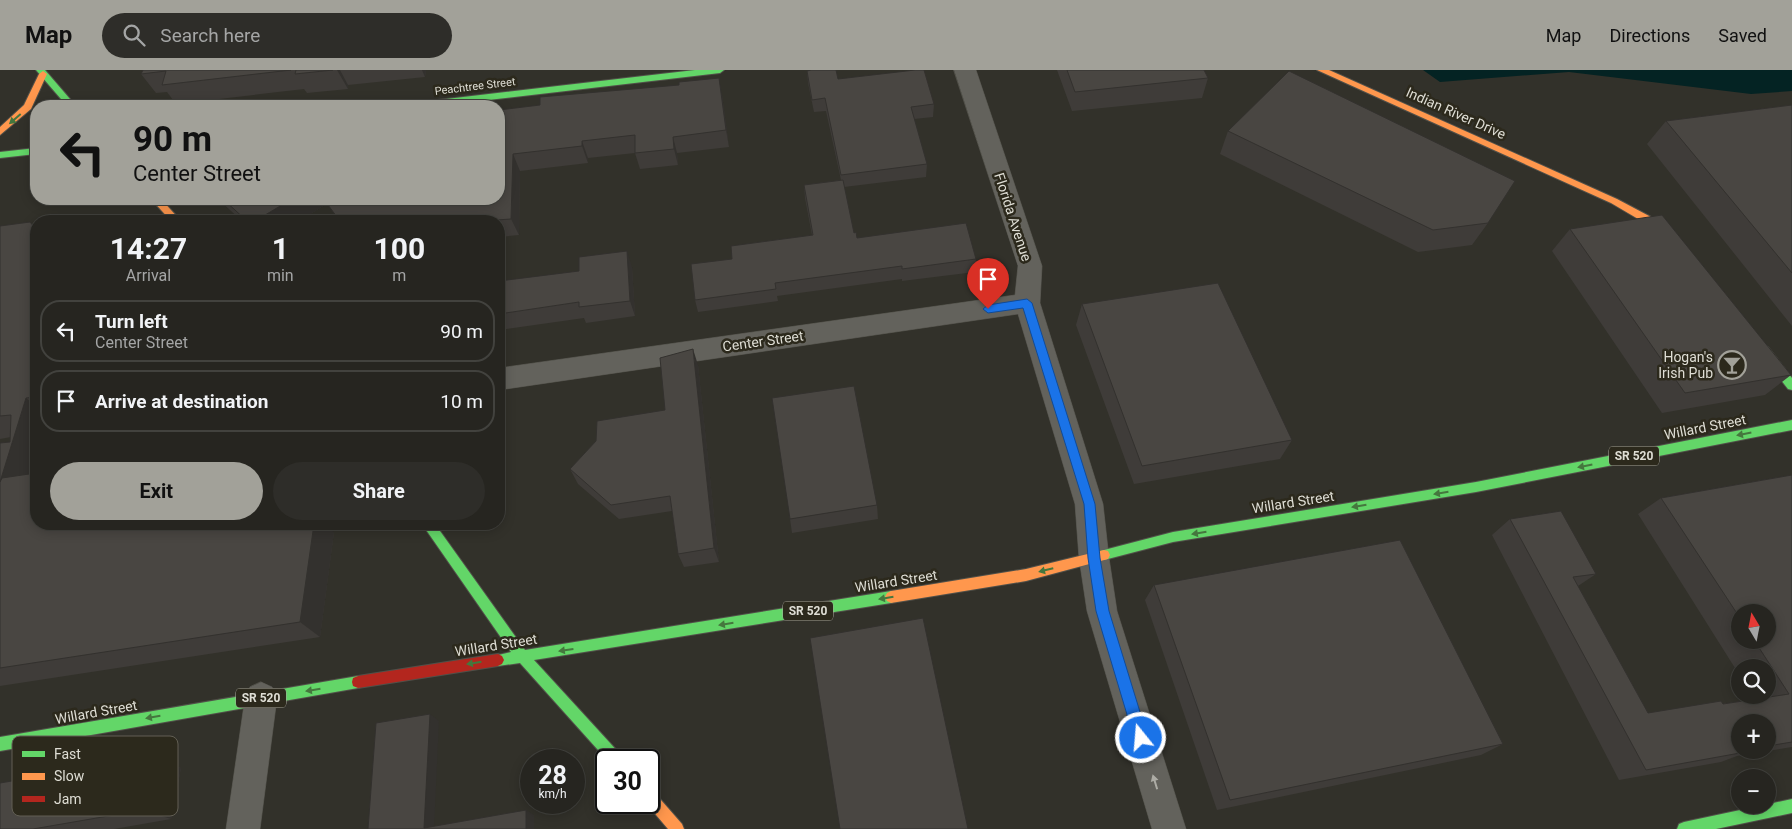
<!DOCTYPE html>
<html lang="en">
<head>
<meta charset="utf-8">
<style>
	body { margin:0; font-family:Roboto,sans-serif; background:#2e2d29; color:#f1f3f6; height:100vh; display:flex; flex-direction:column; font-size:19px; white-space:nowrap }
	* { box-sizing:border-box; margin:0 }
	p { font-size:16px; color:#a4a5a5 }
	.icon { flex:none; width:28px; height:28px; fill:none; stroke:currentColor; stroke-width:2; stroke-linecap:round; stroke-linejoin:round }
	.map { position:relative; flex:1; overflow:hidden }
	.side { position:absolute; left:30px; top:145px; width:475px; height:315px; display:flex; flex-direction:column; background:#262520; border-radius:20px; box-shadow:0 2px 12px #0003,0 0 0 1px #42423e }
	.side>* { flex:none }
	.hud { position:absolute; left:30px; top:30px; width:475px; height:105px; border-radius:20px; box-shadow:0 2px 12px #0003,0 0 0 1px #42423e; background:#a2a199; color:#111; overflow:hidden }
	.needle { width:32px; rotate:350deg }
	.fabs { position:absolute; left:1731px; top:534px; display:grid; gap:10px }
	.fabs a { display:grid; place-items:center; width:45px; height:45px; border-radius:50%; background:#262520; box-shadow:0 2px 12px #0003,0 0 0 1px #42423e; font-size:25px }
	.speed { position:absolute; left:520px; top:679px; display:flex; gap:10px; font-size:25px; font-weight:700; text-align:center }
	.speed>* { display:grid; place-content:center; width:65px; height:65px; border-radius:50%; background:#262520; box-shadow:0 2px 12px #0003,0 0 0 1px #42423e; line-height:1 }
	.speed small { font-size:12px; font-weight:400 }
	.speed .limit { border:2px solid #111; border-radius:8px; background:#fff; color:#111 }
	.pin { position:absolute; display:grid; place-items:center; width:42px; height:42px; color:#fff; margin:-51px -21px; border-radius:50% 50% 50% 0; rotate:-45deg; box-shadow:0 0 5px #0007 }
	.pin .icon { rotate:45deg }
	.me { position:absolute; width:55px; margin:-28px; rotate:343deg; stroke-linejoin:round; filter:drop-shadow(0 0 4px #0008) }
	.turn { display:flex; align-items:center; gap:18px; height:105px; padding:0 20px; font-size:22px }
	.turn .icon { width:65px; height:65px; stroke-width:2.5 }
	.turn b { display:block; font-size:35px; line-height:42px }
	.eta { display:flex; justify-content:space-evenly; align-items:center; height:85px; text-align:center }
	.eta b { font-size:30px; font-weight:700; line-height:35px }
	.primary-button { display:flex; gap:10px; margin-top:auto; padding:10px 20px }
	.primary-button a { flex:1; height:58px; border-radius:30px; background:#a2a199; color:#111; font-size:20px; font-weight:700; line-height:58px; text-align:center }
	.primary-button a+a { background:#2e2d29; color:#f1f3f6 }
	ul { padding:0; list-style:none }
	li { display:flex; align-items:center; gap:15px; height:62px; margin:0 10px 8px; padding:0 10px; border:2px solid #42423e; border-radius:20px }
	li div { flex:1 }
	li b { display:block; font-size:19px }
	li em { font-style:normal }
	header { display:flex; align-items:center; gap:30px; box-sizing:border-box; height:70px; padding:0 25px; background:#a2a199; color:#111 }
	header strong { font-size:24px }
	nav { display:flex; gap:28px; margin-inline-start:auto; font-size:18px }
	.search { width:350px; height:45px; background:#2e2d29; display:flex; align-items:center; gap:12px; box-sizing:border-box; padding:0 18px; border-radius:28px; color:#a4a5a5; font-size:19px }
	.map>svg:first-child { display:block }
	.water { fill:#042323 }
	.lines { fill:none; stroke-linecap:round; stroke-linejoin:round }
	.street-casing { stroke:#515049; stroke-width:1 }
	.fast-casing { stroke:#515049; stroke-width:2 }
	.slow-casing { stroke:#515049; stroke-width:2 }
	.jam-casing { stroke:#515049; stroke-width:2 }
	.street { fill:#63625c; fill-rule:evenodd }
	.fast { fill:#63d668; fill-rule:evenodd }
	.slow { fill:#ff974d; fill-rule:evenodd }
	.jam { fill:#b3261e; fill-rule:evenodd }
	.wall { fill:#3f3c39; fill-rule:evenodd }
	.shaded-wall { fill:#33312e }
	.building { fill:#494642; stroke:#33312e }
	.oneway { fill:#45773e }
	.oneway2 { fill:#adaca5 }
	.route { fill:#1a73e8; stroke:#114b97 }
	.labels { text-anchor:middle; stroke-width:5; stroke-linejoin:round; paint-order:stroke }
	.far-street-label { font-size:11px; fill:#dfded5; stroke:#2c291c }
	.shield { fill:#2c291c; stroke:#a9a89e; stroke-width:1 }
	.shield-label { font-size:12px; font-weight:bold; fill:#dfded5 }
	.street-label { font-size:14px; fill:#dfded5; stroke:#2c291c }
	.poi-label { font-size:14px; fill:#dfded5; stroke:#2c291c; text-anchor:end }
	.key { fill:#2c291c; stroke:#625f54; stroke-width:1 }
	.key-label { font-size:14px; fill:#dfded5 }
</style>
</head>
<body>
<header>
<strong>Map</strong>
<div class="search"><svg class="icon" aria-label="search" viewBox="0 0 24 24"><circle cx="10" cy="10" r="6"/><path d="M15 15l6 6"/></svg>Search here</div>
<nav><a>Map</a><a>Directions</a><a>Saved</a></nav>
</header>
<div class="map">
<svg width="1792" height="759" viewBox="0 0 1792 759">
	<rect width="100%" height="100%" fill="#32312a"/>
	<path class="water" d="M 1423,0 L 1792,0 L 1792,21 L 1751,24 L 1569,2 L 1440,12 Z"/>
	<g class="lines">
		<defs>
			<path id="street" d="M 954,0 L 976,0 L 1042,196 L 1040,233 L 1103,434 L 1109,488 L 1117,541 L 1186,759 L 1152,759 L 1087,541 L 1079,488 L 1075,434 L 1018,244 L 499,320 L 499,298 L 1015,225 L 1018,196 Z
				M 261,612 L 272,617 L 277,628 L 260,759 L 226,759 L 245,628 L 250,617 Z"/>
			<path id="fast" d="M 36,0 L 45,0 L 76,36 L 67,36 Z
				M 695,0 L 724,0 L 720,3 L 436,36 L 408,36 L 412,33 Z
				M 36,78 L 36,84 L 0,88 L 0,82 Z
				M 1764,276 L 1768,277 L 1792,308 L 1792,320 L 1788,319 L 1760,283 L 1759,280 L 1760,277 Z
				M 1792,350 L 1792,360 L 1476,422 L 1173,472 L 1104,490 L 1100,489 L 1098,485 L 1100,481 L 1104,480 L 1173,462 L 1476,412 Z
				M 422,454 L 435,454 L 525,580 L 891,521 L 895,523 L 897,527 L 895,531 L 891,533 L 534,590 L 621,685 L 623,690 L 607,690 L 520,593 L 498,596 L 494,594 L 492,590 L 494,586 L 511,582 Z
				M 358,606 L 363,608 L 364,612 L 363,616 L 358,618 L 0,681 L 0,667 Z
				M 1792,729 L 1792,743 L 1716,759 L 1677,759 L 1679,754 L 1684,752 Z"/>
			<path id="slow" d="M 1317,0 L 1329,0 L 1617,129 L 1651,147 L 1680,171 L 1678,174 L 1672,174 L 1645,153 L 1611,133 Z
				M 43,1 L 47,4 L 31,39 L 0,65 L 0,57 L 24,35 L 39,4 Z
				M 151,129 L 161,129 L 181,151 L 171,151 Z
				M 1104,480 L 1108,481 L 1110,485 L 1108,489 L 1026,511 L 891,533 L 887,531 L 885,527 L 887,523 L 891,521 L 1026,499 Z
				M 649,720 L 654,722 L 682,754 L 684,759 L 668,759 L 645,732 L 649,732 Z"/>
			<path id="jam" d="M 498,584 L 502,586 L 504,590 L 502,594 L 498,596 L 358,618 L 353,616 L 352,612 L 353,608 L 358,606 Z"/>
		</defs>
		<use href="#street" class="street-casing"/>
		<use href="#fast" class="fast-casing"/>
		<use href="#slow" class="slow-casing"/>
		<use href="#jam" class="jam-casing"/>
		<use href="#street" class="street"/>
		<use href="#fast" class="fast"/>
		<use href="#slow" class="slow"/>
		<use href="#jam" class="jam"/>
	</g>
	<path class="wall" d="M 143,0 L 426,0 L 425,7 L 348,15 L 348,19 L 307,23 L 304,19 L 176,34 L 167,22 L 156,23 L 141,4 Z
		M 1057,0 L 1204,0 L 1208,8 L 1202,28 L 1072,41 Z
		M 807,1 L 934,34 L 933,47 L 914,49 L 927,94 L 926,107 L 844,117 L 854,163 L 857,168 L 976,189 L 975,202 L 902,211 L 902,209 L 777,226 L 778,231 L 698,242 L 695,230 L 732,189 L 812,165 L 805,128 L 804,115 L 841,110 L 826,41 L 814,42 L 808,13 Z
		M 679,15 L 722,25 L 729,77 L 677,83 L 678,95 L 640,99 L 635,83 L 588,88 L 588,93 L 520,101 L 519,165 L 499,167 L 499,151 L 339,151 L 328,135 L 499,129 L 499,40 L 540,35 Z
		M 1792,35 L 1792,256 L 1647,74 L 1666,51 Z
		M 1228,61 L 1488,153 L 1472,175 L 1418,182 L 1220,84 Z
		M 218,129 L 325,129 L 328,133 L 299,151 L 242,151 Z
		M 0,156 L 36,159 L 36,403 L 241,456 L 334,462 L 320,567 L 0,616 L 0,373 L 10,372 L 11,367 L 0,369 Z
		M 1570,159 L 1791,305 L 1765,325 L 1662,343 L 1552,181 Z
		M 632,197 L 635,246 L 586,253 L 584,248 L 499,260 L 499,211 Z
		M 1082,234 L 1292,370 L 1280,389 L 1134,414 L 1076,255 Z
		M 698,295 L 719,492 L 684,497 L 678,484 L 672,441 L 619,449 L 578,414 L 570,399 L 596,371 L 665,340 Z
		M 1792,405 L 1792,677 L 1737,686 L 1721,692 L 1619,710 L 1492,465 L 1510,449 L 1596,504 L 1578,516 L 1648,643 L 1723,634 L 1755,629 L 1752,625 L 1768,625 L 1768,598 L 1740,598 L 1740,606 L 1638,444 L 1661,428 ZM 1740,542 L 1768,570 L 1740,570 ZM 1768,652 L 1768,680 L 1740,680 Z
		M 877,435 L 878,449 L 792,463 L 790,449 Z
		M 1154,515 L 1503,674 L 1481,685 L 1217,740 L 1145,530 Z
		M 154,687 L 181,698 L 171,749 L 114,759 L 0,759 Z"/>
	<path class="shaded-wall" d="M 337,0 L 340,0 L 348,15 L 348,19 Z
		M 422,0 L 426,0 L 425,7 Z
		M 719,8 L 722,25 L 729,77 L 726,60 Z
		M 673,67 L 677,83 L 678,95 L 674,79 Z
		M 582,71 L 588,88 L 588,93 L 582,76 Z
		M 513,84 L 520,101 L 519,165 L 511,149 Z
		M 292,129 L 325,129 L 328,133 L 299,151 L 255,151 Z
		M 627,181 L 632,197 L 635,246 L 630,231 Z
		M 693,279 L 698,295 L 719,492 L 714,478 Z
		M 26,328 L 36,336 L 36,402 L 28,430 L 0,412 Z
		M 217,454 L 242,454 L 237,476 L 216,460 Z
		M 314,454 L 324,454 L 334,462 L 320,567 L 300,552 Z
		M 430,644 L 439,651 L 434,759 L 424,758 Z
		M 154,687 L 181,698 L 171,749 L 143,740 Z
		M 526,740 L 534,745 L 534,759 L 526,759 Z"/>
	<path class="building" d="M 143,0 L 291,0 L 162,15 L 166,1 L 141,4 Z
		M 296,0 L 333,0 L 295,4 Z
		M 811,0 L 836,0 L 838,9 L 915,0 L 924,0 L 934,34 L 911,37 L 927,94 L 841,105 L 825,28 L 812,30 L 807,1 Z
		M 1067,0 L 1204,0 L 1208,8 L 1075,22 Z
		M 1289,1 L 1515,111 L 1488,153 L 1433,160 L 1228,61 Z
		M 719,8 L 726,60 L 673,67 L 674,79 L 635,83 L 635,65 L 582,71 L 582,76 L 513,84 L 511,149 L 482,151 L 340,151 L 328,135 L 345,129 L 499,129 L 499,40 L 540,35 L 540,27 L 679,15 L 679,12 Z
		M 1792,35 L 1792,203 L 1666,51 Z
		M 843,110 L 854,163 L 856,162 L 857,168 L 966,153 L 976,189 L 902,199 L 902,196 L 775,213 L 776,219 L 695,230 L 691,194 L 732,189 L 731,176 L 813,165 L 804,115 Z
		M 223,129 L 292,129 L 255,151 L 247,151 Z
		M 1662,145 L 1791,305 L 1685,323 L 1570,159 Z
		M 30,152 L 36,159 L 36,327 L 26,328 L 0,412 L 2,408 L 36,403 L 36,454 L 217,454 L 216,460 L 257,454 L 314,454 L 300,552 L 0,598 L 0,373 L 10,372 L 11,345 L 0,346 L 0,156 Z
		M 627,181 L 630,231 L 579,237 L 579,232 L 499,244 L 499,211 L 579,201 L 579,187 Z
		M 1218,213 L 1292,370 L 1142,396 L 1082,234 Z
		M 693,279 L 714,478 L 678,484 L 670,426 L 611,435 L 570,399 L 596,371 L 597,351 L 665,340 L 660,288 Z
		M 854,316 L 877,435 L 790,449 L 772,328 Z
		M 1792,405 L 1792,672 L 1768,676 L 1768,652 L 1740,652 L 1740,680 L 1750,680 L 1751,681 L 1646,700 L 1510,449 L 1561,441 L 1596,504 L 1573,507 L 1648,643 L 1721,631 L 1723,634 L 1789,624 L 1754,570 L 1768,570 L 1768,542 L 1740,542 L 1740,548 L 1661,428 Z
		M 1400,470 L 1503,674 L 1230,730 L 1154,515 Z
		M 923,548 L 968,759 L 840,759 L 810,568 Z
		M 430,644 L 424,758 L 526,740 L 526,759 L 368,759 L 376,653 Z
		M 154,687 L 143,740 L 33,759 L 0,759 L 0,713 Z"/>
	<defs><path id="oneway-solid" d="M-6-.8H1V-3.2L6.5 0L1 3.2V.8H-6Z" transform="scale(1.25)"/></defs>
	<g class="oneway">
		<use href="#oneway-solid" transform="translate(15 49) rotate(139)"/>
		<use href="#oneway-solid" transform="translate(1744 364) rotate(169)"/>
		<use href="#oneway-solid" transform="translate(1585 396) rotate(169)"/>
		<use href="#oneway-solid" transform="translate(1441 423) rotate(171)"/>
		<use href="#oneway-solid" transform="translate(1359 436) rotate(171)"/>
		<use href="#oneway-solid" transform="translate(1199 463) rotate(171)"/>
		<use href="#oneway-solid" transform="translate(1046 500) rotate(166)"/>
		<use href="#oneway-solid" transform="translate(886 528) rotate(171)"/>
		<use href="#oneway-solid" transform="translate(726 554) rotate(171)"/>
		<use href="#oneway-solid" transform="translate(566 580) rotate(172)"/>
		<use href="#oneway-solid" transform="translate(474 593) rotate(171)"/>
		<use href="#oneway-solid" transform="translate(313 620) rotate(171)"/>
		<use href="#oneway-solid" transform="translate(153 647) rotate(170)"/>
	</g>
	<use class="oneway2" href="#oneway-solid" transform="translate(1155 712) rotate(-107)"/>
	<path class="route" d="M 1027,229 L 1032,233 L 1095,434 L 1100,488 L 1109,541 L 1148,668 L 1146,673 L 1141,675 L 1136,673 L 1134,668 L 1096,541 L 1088,488 L 1084,434 L 1023,238 L 988,243 L 983,239 L 988,235 Z"/>
	<defs>
		<symbol id="bar-ring" viewBox="-11 -11 22 22"><circle r="9.5" fill="#2c291c" stroke="#a2a199" stroke-width="1.5"/><path d="M-6-5H6L.8 .8V4.5H3.5V6h-7V4.5H-.8V.8Z" fill="#a2a199"/></symbol>
	</defs>
	<g fill-rule="evenodd">
		<use href="#bar-ring" x="1716" y="279" width="32" height="32"/>
	</g>
	<g class="labels">
		<g class="far-street-label">
			<text transform="translate(475 16) rotate(-7)" y="4">Peachtree Street</text>
		</g>
		<g class="shield">
			<rect x="1609" y="376.5" width="50" height="19" rx="4"/>
			<rect x="783" y="531.5" width="50" height="19" rx="4"/>
			<rect x="236" y="618.5" width="50" height="19" rx="4"/>
		</g>
		<g class="shield-label">
			<text x="1634" y="390">SR 520</text>
			<text x="808" y="545">SR 520</text>
			<text x="261" y="632">SR 520</text>
		</g>
		<g class="street-label">
			<text transform="translate(1456 43) rotate(24)" y="5">Indian River Drive</text>
			<text transform="translate(1013 147) rotate(72)" y="5">Florida Avenue</text>
			<text transform="translate(763 271) rotate(-8)" y="5">Center Street</text>
			<text transform="translate(1705 357) rotate(-11)" y="5">Willard Street</text>
			<text transform="translate(1293 432) rotate(-9)" y="5">Willard Street</text>
			<text transform="translate(896 511) rotate(-9)" y="5">Willard Street</text>
			<text transform="translate(496 575) rotate(-9)" y="5">Willard Street</text>
			<text transform="translate(96 642) rotate(-10)" y="5">Willard Street</text>
		</g>
		<g class="poi-label">
			<text x="1713" y="292">Hogan's<tspan x="1713" dy="16">Irish Pub</tspan></text>
		</g>
	</g>
	<rect x="12" y="666" width="166" height="80" rx="8" class="key"/>
	<rect x="22" y="681" width="23" height="6" fill="#63d668"/>
	<rect x="22" y="703" width="23" height="7" fill="#ff974d"/>
	<rect x="22" y="726" width="23" height="6" fill="#b3261e"/>
	<g class="key-label">
		<text x="54" y="689">Fast</text>
		<text x="54" y="711">Slow</text>
		<text x="54" y="734">Jam</text>
	</g>
</svg>
<div class="fabs">
<a><svg class="needle" viewBox="-14 -14 28 28"><path d="M0-13l5 13h-10z" fill="#e53935"/><path d="M0 13l5-13h-10z" fill="#a4a5a5"/></svg></a>
<a><svg class="icon" aria-label="search" viewBox="0 0 24 24"><circle cx="10" cy="10" r="6"/><path d="M15 15l6 6"/></svg></a>
<a>+</a>
<a>−</a>
</div>
<div class="speed"><div>28<small>km/h</small></div><div class="limit">30</div></div>
<div class="pin" style="left:988px;top:239px;background:#d93025"><svg class="icon" aria-label="arrive" viewBox="0 0 24 24"><path d="M6 21V4h12l-3 4 3 4H6"/></svg></div>
<svg class="me" style="left:1141px;top:668px" viewBox="-20 -20 40 40"><circle r="17" fill="#1a73e8" stroke="#fff" stroke-width="3"/><path d="M0-11L8 9 0 5-8 9z" fill="#fff"/></svg>
<div class="hud">
<div class="turn"><svg class="icon" aria-label="left" viewBox="0 0 24 24"><path d="M17 20v-9H6M10 6l-5 5 5 5"/></svg><div><b>90 m</b>Center Street</div></div>
</div>
<section class="side">
<div class="eta">
<div><b>14:27</b><p>Arrival</p></div>
<div><b>1</b><p>min</p></div>
<div><b>100</b><p>m</p></div>
</div>
<ul>
<li><svg class="icon" aria-label="left" viewBox="0 0 24 24"><path d="M17 20v-9H6M10 6l-5 5 5 5"/></svg><div><b>Turn left</b><p>Center Street</p></div><em>90 m</em></li>
<li><svg class="icon" aria-label="arrive" viewBox="0 0 24 24"><path d="M6 21V4h12l-3 4 3 4H6"/></svg><div><b>Arrive at destination</b></div><em>10 m</em></li>
</ul>
<div class="primary-button"><a>Exit</a><a>Share</a></div>
</section>
</div>
</body>
</html>
